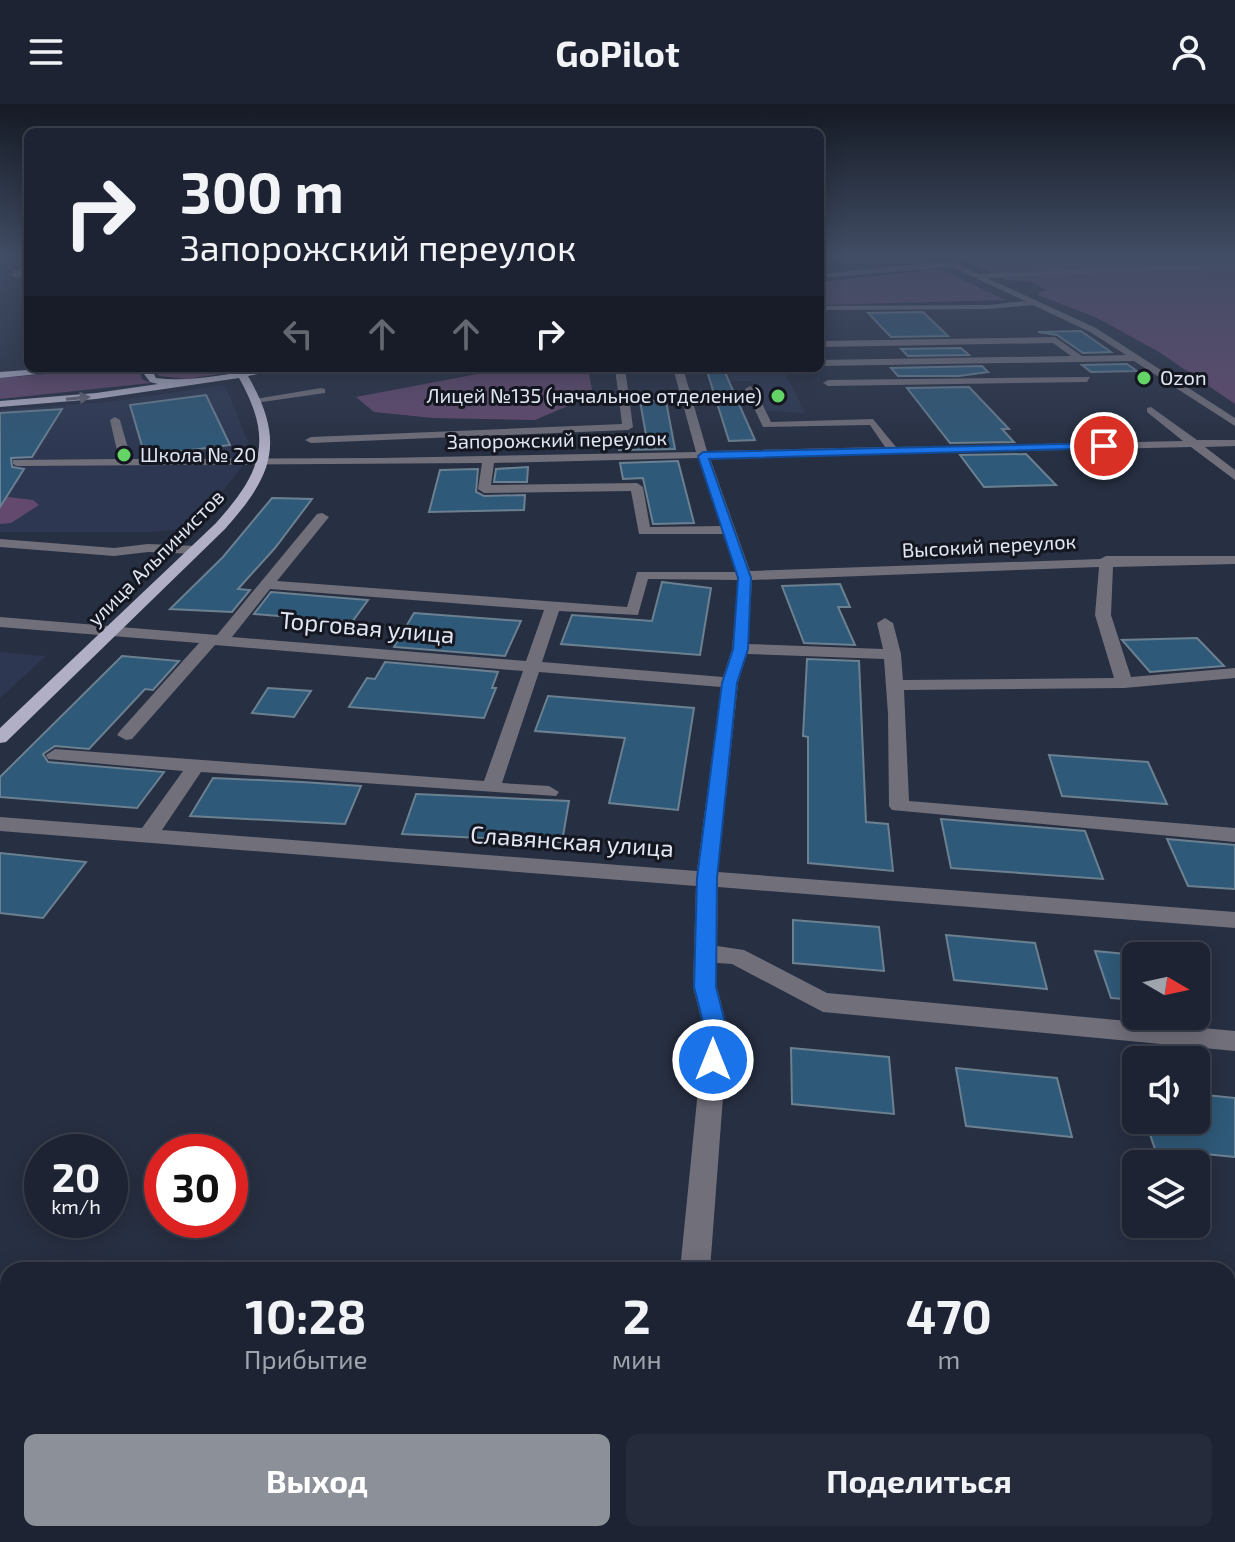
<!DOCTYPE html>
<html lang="ru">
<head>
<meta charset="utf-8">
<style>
	body { margin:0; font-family:"Exo 2",sans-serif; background:#252b3a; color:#f1f3f6; height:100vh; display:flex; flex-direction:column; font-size:30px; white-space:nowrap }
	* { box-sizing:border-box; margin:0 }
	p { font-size:26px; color:#a0a4ac }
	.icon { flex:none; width:44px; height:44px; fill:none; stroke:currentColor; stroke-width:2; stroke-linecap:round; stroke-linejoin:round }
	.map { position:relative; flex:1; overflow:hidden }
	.drawer { position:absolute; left:0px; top:1158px; width:1236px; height:280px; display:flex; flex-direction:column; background:#1d2332; border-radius:24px 24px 0 0; box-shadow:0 4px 20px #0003,0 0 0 2px #3b404d }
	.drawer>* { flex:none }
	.banner { position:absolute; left:24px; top:24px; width:800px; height:244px; border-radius:12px; box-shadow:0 4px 20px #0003,0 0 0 2px #3b404d; background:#1d2332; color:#f1f3f6; overflow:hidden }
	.needle { width:52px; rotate:99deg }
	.fabs { position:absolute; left:1122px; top:838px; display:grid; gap:16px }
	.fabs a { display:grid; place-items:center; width:88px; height:88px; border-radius:12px; background:#1d2332; box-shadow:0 4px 20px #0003,0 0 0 2px #3b404d; font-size:40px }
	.speed { position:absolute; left:24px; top:1030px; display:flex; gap:16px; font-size:40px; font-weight:700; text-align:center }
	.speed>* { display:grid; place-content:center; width:104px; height:104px; border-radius:50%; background:#1d2332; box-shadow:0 4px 20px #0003,0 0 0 2px #3b404d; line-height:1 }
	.speed small { font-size:20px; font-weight:400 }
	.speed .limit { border:12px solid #d22; background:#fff; color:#111 }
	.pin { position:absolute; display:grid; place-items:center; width:68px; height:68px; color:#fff; margin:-34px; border:4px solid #fff; border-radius:50%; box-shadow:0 2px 8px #0007 }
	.me { position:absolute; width:88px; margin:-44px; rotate:0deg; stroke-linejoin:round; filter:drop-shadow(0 0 6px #0008) }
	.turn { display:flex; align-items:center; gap:28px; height:168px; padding:0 24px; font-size:36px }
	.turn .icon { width:104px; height:104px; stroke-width:2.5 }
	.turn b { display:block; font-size:56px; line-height:68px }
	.lanes { display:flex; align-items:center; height:76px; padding:0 24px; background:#0003; justify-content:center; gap:40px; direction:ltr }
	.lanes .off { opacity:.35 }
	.eta { display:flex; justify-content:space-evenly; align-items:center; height:136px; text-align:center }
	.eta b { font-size:48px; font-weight:700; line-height:56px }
	.button { display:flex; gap:16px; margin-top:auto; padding:16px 24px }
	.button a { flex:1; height:92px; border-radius:12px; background:#8c9099; color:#fff; font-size:32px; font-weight:700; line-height:92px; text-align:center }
	.button a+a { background:#252b3a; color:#f1f3f6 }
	header { display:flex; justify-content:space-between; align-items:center; height:104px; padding:0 24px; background:#1d2332; font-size:36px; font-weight:700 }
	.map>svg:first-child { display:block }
	.built { fill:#2d3751 }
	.green { fill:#63496d }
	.forest { fill:#654a70 }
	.building { fill:#2f5978; stroke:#6b8091; stroke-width:2 }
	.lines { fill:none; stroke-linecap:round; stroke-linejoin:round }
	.minor { fill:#716f7a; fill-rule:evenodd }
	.major { fill:#b1afc5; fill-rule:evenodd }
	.oneway { fill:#626372 }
	.route { fill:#1a73e8; stroke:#114b97; stroke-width:2 }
	.poi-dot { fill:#65d467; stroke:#141720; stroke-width:3 }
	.labels { text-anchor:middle; stroke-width:6; stroke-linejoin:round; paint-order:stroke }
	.far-poi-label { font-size:20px; fill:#e0e6f3; stroke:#141720; text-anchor:start }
	.far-street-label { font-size:20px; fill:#e0e6f3; stroke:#141720 }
	.street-label { font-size:24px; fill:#e0e6f3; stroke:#141720 }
</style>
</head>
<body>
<header><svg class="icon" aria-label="menu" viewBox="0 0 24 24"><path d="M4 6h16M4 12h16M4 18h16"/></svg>GoPilot<svg class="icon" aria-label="person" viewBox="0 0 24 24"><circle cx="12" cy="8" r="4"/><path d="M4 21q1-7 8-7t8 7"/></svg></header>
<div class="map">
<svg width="1235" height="1438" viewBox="0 0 1235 1438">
	<rect width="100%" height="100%" fill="#272f42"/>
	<path class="built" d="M 706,264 L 783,264 L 805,309 L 765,307 L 752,277 L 711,278 Z
		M 225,281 L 250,343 L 245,359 L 194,424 L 151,428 L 0,428 L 0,306 L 107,298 Z
		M 0,548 L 46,552 L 0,594 Z
		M 1235,1360 L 1235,1438 L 1060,1438 L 1057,1430 L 1228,1430 L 1228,1361 Z"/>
	<path class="green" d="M 958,152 L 1235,152 L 1235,300 L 1159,248 L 1030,177 L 1006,176 Z
		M 941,165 L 1005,196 L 820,201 L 820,178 Z
		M 118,264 L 143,264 L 140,268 L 142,275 L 151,279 L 0,295 L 0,274 Z
		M 262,264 L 186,275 L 159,272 L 156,265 Z
		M 509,264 L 588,264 L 593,291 L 535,316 L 433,314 L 374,308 L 356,293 Z
		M 0,392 L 33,396 L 39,401 L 11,419 L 0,420 Z"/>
	<path class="forest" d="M 958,152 L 1059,152 L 1075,160 L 990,168 Z
		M 1145,152 L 1235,152 L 1235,159 L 1168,163 Z
		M 1134,168 L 1182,169 L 1215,174 L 1051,176 L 1016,172 Z
		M 1211,182 L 1235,184 L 1235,297 L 1121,223 L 1038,191 L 1041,187 L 1081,185 L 1100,188 L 1118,184 Z"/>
	<path class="building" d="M 923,208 L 948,232 L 891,233 L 868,209 Z
		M 1081,227 L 1111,248 L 1083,249 L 1057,231 L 1038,228 Z
		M 961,244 L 969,251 L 908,252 L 901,245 Z
		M 1127,260 L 1137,267 L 1091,268 L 1082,261 Z
		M 982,262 L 988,268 L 959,272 L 898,272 L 891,264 Z
		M 706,264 L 723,264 L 755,336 L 729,337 Z
		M 969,283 L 1009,325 L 1002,325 L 1014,338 L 950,339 L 907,284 Z
		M 206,291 L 230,341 L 145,352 L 130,301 Z
		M 640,297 L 666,297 L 675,345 L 619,346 L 616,331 L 646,331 Z
		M 62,305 L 32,353 L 11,354 L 12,363 L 24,365 L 0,403 L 0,309 Z
		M 1026,350 L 1056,381 L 984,383 L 960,351 Z
		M 678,357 L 694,419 L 653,420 L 643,374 L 623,375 L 620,359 Z
		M 528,363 L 527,378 L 494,378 L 496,365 Z
		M 478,365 L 476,388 L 484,392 L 525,391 L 524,406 L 429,408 L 440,366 Z
		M 272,394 L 312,395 L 275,444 L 238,485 L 250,486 L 232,508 L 170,505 L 223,453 Z
		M 662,478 L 711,484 L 700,551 L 561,540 L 572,511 L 652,517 Z
		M 840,480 L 850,503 L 838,503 L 855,541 L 804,539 L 782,482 Z
		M 271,488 L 368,496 L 352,518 L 254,510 Z
		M 414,509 L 521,517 L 505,552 L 394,543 Z
		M 1197,534 L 1224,562 L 1150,568 L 1122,536 Z
		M 122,552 L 179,557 L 153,586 L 145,585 L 89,645 L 55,642 L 43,650 L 48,658 L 164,668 L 137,704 L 0,693 L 0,673 Z
		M 807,555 L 859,557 L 866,718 L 888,720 L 893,767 L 808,759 L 808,633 L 803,632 Z
		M 385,558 L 498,568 L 492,584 L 496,584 L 484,614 L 349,603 L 367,574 L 375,575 Z
		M 268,584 L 311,587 L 294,613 L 252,609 Z
		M 548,592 L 694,604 L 678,706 L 609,699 L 625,634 L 535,627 Z
		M 1049,651 L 1148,658 L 1167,700 L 1062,692 Z
		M 213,674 L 302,678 L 361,682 L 345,720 L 190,712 Z
		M 416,690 L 569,697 L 562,738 L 402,730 Z
		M 941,715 L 1085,727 L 1103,775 L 951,764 Z
		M 1167,735 L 1235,741 L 1235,785 L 1188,782 Z
		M 0,749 L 86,758 L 43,814 L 0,809 Z
		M 793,816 L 879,823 L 884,867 L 793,859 Z
		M 946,831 L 1035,839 L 1047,885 L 954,876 Z
		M 1095,847 L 1136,851 L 1136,896 L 1111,894 Z
		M 791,944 L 889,953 L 894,1010 L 792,1000 Z
		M 956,964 L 1057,974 L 1072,1033 L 966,1022 Z
		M 1196,990 L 1235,994 L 1235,1053 L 1155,1045 L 1145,1016 L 1196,1016 Z"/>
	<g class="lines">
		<path class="minor" d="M 847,152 L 844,154 L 820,157 L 820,153 Z
			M 942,158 L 956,159 L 978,170 L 1235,159 L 1235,163 L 987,174 L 1096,224 L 1235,314 L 1235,322 L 1134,257 L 820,262 L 820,256 L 1071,252 L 1053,239 L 820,243 L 820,237 L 1055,233 L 1082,252 L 1126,251 L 1090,228 L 1033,201 L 989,205 L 820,206 L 820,202 L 989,201 L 1025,197 L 952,163 L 820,174 L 820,170 Z
			M 28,164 L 28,168 L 19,174 L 12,172 L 13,167 Z
			M 273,264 L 299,264 L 276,269 Z
			M 615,264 L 625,264 L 633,323 L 628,326 L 311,339 L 305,336 L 311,333 L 622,320 Z
			M 673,264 L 683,264 L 707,347 L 885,343 L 870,321 L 763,323 L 745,285 L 750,282 L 755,285 L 771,318 L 873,315 L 896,343 L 1183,337 L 1147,308 L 1147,304 L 1151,303 L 1197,336 L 1235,336 L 1235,342 L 1205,343 L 1235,366 L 1235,376 L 1191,343 L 710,354 L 750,467 L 1100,455 L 1106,452 L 1235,452 L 1235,460 L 1113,463 L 1111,511 L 1131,573 L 1235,564 L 1235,574 L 1124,584 L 904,586 L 909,697 L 1235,724 L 1235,738 L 892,706 L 889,702 L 888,610 L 884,555 L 747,550 L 738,579 L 718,768 L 1235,808 L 1235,824 L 718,783 L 717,842 L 744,846 L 827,889 L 1235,927 L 1235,947 L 823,908 L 732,860 L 717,859 L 717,883 L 728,926 L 710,1166 L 680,1166 L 704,926 L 693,883 L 696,782 L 0,727 L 0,713 L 142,724 L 183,667 L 48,655 L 46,651 L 55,645 L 484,677 L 523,567 L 215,541 L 132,635 L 126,636 L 117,631 L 120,627 L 199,539 L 0,523 L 0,513 L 217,531 L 317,410 L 322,409 L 329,413 L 277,477 L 627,503 L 637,468 L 736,468 L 723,430 L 639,430 L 631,387 L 484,389 L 478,385 L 482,359 L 17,362 L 13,360 L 13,356 L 119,355 L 110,316 L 115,313 L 120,316 L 131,355 L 381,354 L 696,348 ZM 698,354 L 721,422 L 650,423 L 643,383 L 637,379 L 491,381 L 494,359 ZM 1099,463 L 1095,511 L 1114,574 L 903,576 L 901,550 L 893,519 L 885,514 L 877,519 L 883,545 L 748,540 L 752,476 ZM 648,475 L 738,476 L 732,545 L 723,573 L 542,558 L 559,507 L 638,511 ZM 270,485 L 544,506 L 526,557 L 232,533 ZM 539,568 L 721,583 L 697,767 L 162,726 L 201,668 L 556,692 L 559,688 L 549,682 L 502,679 Z
			M 1090,273 L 1087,278 L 828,282 L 823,279 L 828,276 Z
			M 321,284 L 325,285 L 325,289 L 255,299 L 250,296 Z
			M 0,435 L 114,444 L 148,440 L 196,442 L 203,446 L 196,450 L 148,448 L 114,452 L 0,443 Z
			M 654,1430 L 690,1430 L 690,1438 L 654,1438 Z"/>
		<path class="major" d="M 53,264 L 96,264 L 0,274 L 0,268 Z
			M 148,264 L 158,264 L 154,270 L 156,274 C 200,280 244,264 289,264 L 248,272 C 286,338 273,371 225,425 L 6,638 L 0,639 L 0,624 L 216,419 C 262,368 274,336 239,274 L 96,295 L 0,303 L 0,297 L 96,289 L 158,280 L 150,278 L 144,270 Z"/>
	</g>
	<defs><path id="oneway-solid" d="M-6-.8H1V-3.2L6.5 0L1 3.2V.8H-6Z" transform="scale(2)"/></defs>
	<use class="oneway" href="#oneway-solid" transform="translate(78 294) rotate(-6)"/>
	<linearGradient id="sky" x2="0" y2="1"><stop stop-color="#151a24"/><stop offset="0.43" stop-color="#414d65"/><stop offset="1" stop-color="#414d65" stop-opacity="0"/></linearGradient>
	<rect width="1235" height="354" fill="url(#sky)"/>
	<path class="route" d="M 1104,339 L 1108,340 L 1108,344 L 709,355 L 751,474 L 748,545 L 737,579 L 717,774 L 716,883 L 727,926 L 722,963 L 713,966 L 705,963 L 702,956 L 705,926 L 694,883 L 697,774 L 722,579 L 733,545 L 738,474 L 698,352 L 703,348 Z"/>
	<g class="poi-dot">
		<circle cx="1144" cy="274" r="8"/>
		<circle cx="778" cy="292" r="8"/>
		<circle cx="124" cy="351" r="8"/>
	</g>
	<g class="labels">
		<g class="far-poi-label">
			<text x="1160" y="281">Ozon</text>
			<text x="762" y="299" text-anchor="end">Лицей №135 (начальное отделение)</text>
			<text x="140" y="358">Школа № 20</text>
		</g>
		<g class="far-street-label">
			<text transform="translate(557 336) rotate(-1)" y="7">Запорожский переулок</text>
			<text transform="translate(989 442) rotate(-3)" y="7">Высокий переулок</text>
			<text transform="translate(156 454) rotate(-45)" y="7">улица Альпинистов</text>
		</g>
		<g class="street-label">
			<text transform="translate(367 524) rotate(5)" y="8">Торговая улица</text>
			<text transform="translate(572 738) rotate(4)" y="8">Славянская улица</text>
		</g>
	</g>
</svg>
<div class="fabs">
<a><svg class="needle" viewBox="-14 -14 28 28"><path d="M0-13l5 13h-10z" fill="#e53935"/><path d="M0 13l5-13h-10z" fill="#a0a4ac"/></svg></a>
<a><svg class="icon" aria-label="sound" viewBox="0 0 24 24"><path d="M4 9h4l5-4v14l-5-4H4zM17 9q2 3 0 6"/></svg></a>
<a><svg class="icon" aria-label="layers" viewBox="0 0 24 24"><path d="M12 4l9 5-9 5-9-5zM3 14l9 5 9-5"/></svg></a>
</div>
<div class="speed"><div>20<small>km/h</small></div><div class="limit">30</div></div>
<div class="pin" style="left:1104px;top:342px;background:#d93025"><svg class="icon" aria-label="arrive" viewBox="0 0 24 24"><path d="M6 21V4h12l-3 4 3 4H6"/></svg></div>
<svg class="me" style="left:713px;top:956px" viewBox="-20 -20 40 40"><circle r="17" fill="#1a73e8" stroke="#fff" stroke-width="3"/><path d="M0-11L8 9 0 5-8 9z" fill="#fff"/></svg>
<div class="banner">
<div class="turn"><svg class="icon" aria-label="right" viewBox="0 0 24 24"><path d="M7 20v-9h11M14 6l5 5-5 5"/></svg><div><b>300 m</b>Запорожский переулок</div></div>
<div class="lanes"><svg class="icon off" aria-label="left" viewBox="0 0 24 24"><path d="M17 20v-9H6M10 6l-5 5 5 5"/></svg><svg class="icon off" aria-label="ahead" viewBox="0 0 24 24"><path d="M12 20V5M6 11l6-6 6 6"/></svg><svg class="icon off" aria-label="ahead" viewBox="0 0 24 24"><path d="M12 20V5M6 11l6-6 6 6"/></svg><svg class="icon" aria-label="right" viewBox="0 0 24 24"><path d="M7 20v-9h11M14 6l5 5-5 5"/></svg></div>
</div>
<section class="drawer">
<div class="eta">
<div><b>10:28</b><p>Прибытие</p></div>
<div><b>2</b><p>мин</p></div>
<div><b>470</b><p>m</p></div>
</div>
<div class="button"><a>Выход</a><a>Поделиться</a></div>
</section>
</div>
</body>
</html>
